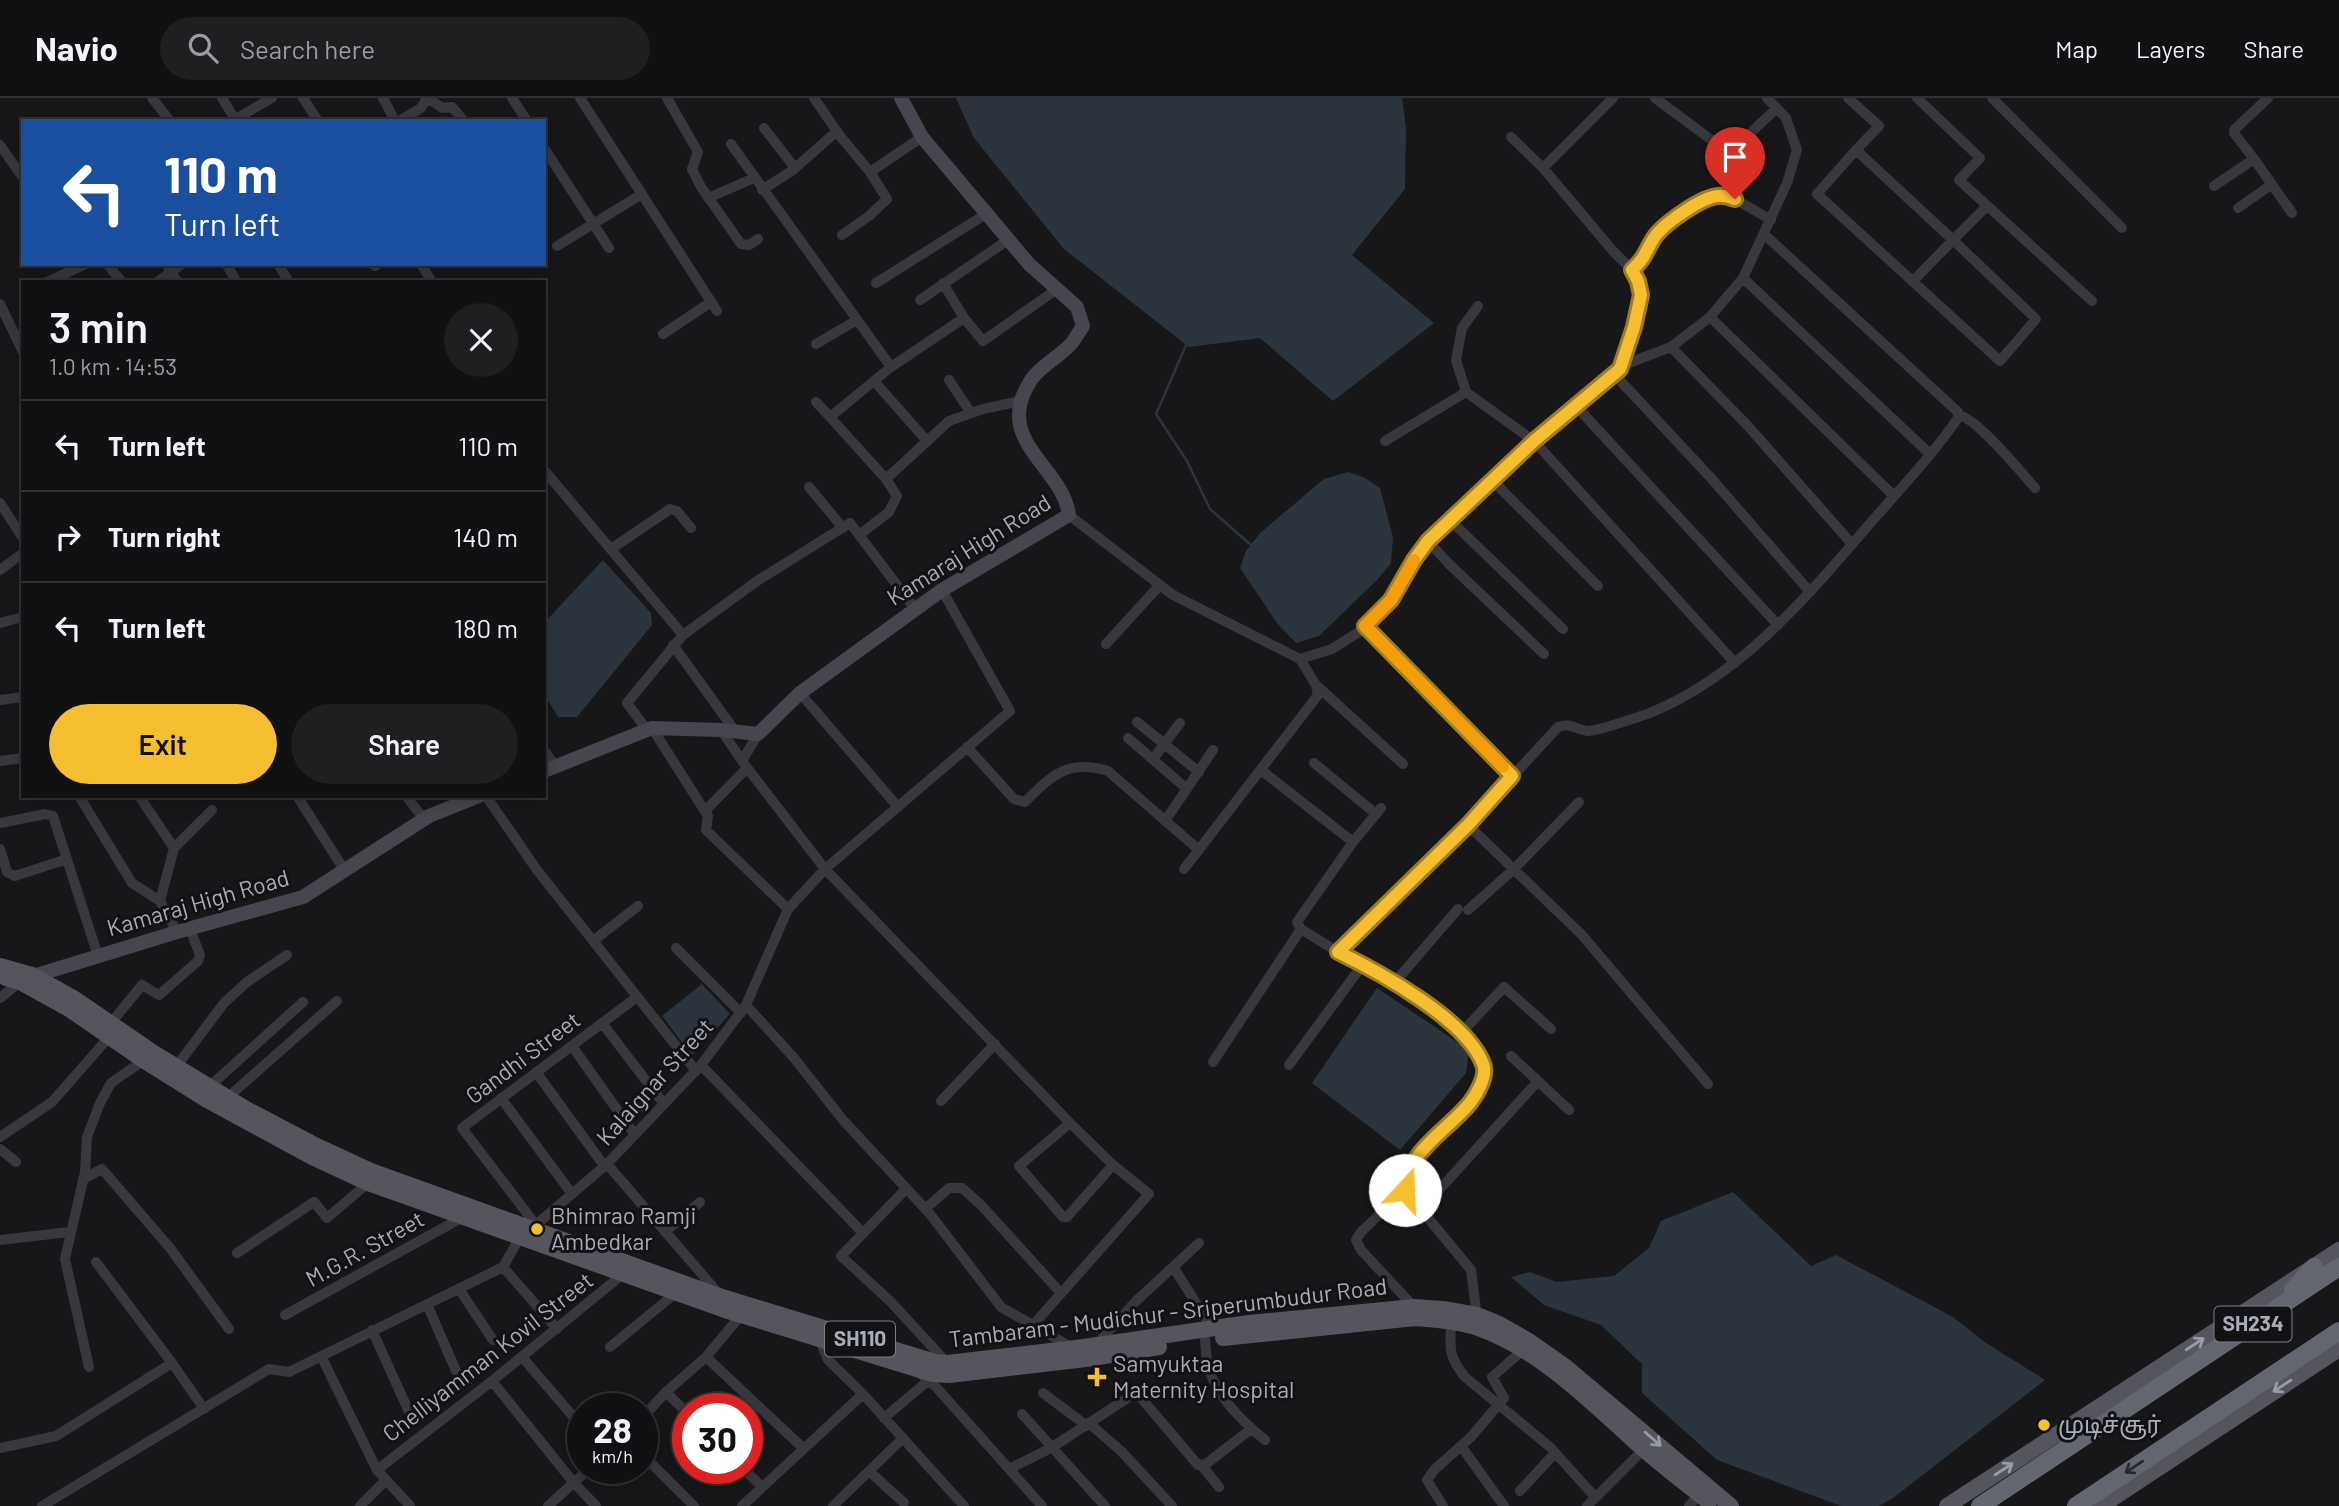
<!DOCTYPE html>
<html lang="en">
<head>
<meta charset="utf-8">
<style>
	body { margin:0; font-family:Barlow,"Noto Sans Tamil",sans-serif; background:#1e1f21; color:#f1f3f6; height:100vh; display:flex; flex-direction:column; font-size:26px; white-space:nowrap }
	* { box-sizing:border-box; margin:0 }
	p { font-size:23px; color:#9c9da0 }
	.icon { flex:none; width:38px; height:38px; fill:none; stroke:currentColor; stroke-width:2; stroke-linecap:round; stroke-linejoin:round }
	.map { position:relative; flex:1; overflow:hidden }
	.panel { position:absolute; left:21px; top:182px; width:525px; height:518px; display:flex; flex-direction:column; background:#111113; border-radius:0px; box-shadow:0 4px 18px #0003,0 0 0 2px #303133 }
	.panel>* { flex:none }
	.top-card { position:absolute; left:21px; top:21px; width:525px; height:147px; border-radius:0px; box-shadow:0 4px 18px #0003,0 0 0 2px #303133; background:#1a4fa0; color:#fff; overflow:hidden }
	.speed { position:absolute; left:567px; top:1295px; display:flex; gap:14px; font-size:35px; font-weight:700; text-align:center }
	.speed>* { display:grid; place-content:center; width:91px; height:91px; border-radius:50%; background:#111113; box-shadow:0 4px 18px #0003,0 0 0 2px #303133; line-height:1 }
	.speed small { font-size:18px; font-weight:400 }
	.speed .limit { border:10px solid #d22; background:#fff; color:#111 }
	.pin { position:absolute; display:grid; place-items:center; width:60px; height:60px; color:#fff; margin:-72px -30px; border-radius:50% 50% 50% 0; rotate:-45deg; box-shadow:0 0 7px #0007 }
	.pin .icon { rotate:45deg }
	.me { position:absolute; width:77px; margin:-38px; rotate:20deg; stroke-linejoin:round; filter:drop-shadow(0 0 5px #0008) }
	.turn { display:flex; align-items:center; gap:24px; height:147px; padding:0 28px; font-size:32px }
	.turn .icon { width:91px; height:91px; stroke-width:2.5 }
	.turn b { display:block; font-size:49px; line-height:60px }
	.round { display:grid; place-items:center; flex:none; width:74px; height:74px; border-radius:37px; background:#1e1f21 }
	.headline { display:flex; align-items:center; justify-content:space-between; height:119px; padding:0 28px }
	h1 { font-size:42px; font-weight:600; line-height:52px }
	.action { display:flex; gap:14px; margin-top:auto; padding:14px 28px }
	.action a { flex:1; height:80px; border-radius:42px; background:#f6bf32; color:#111; font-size:28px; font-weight:600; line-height:80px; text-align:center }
	.action a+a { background:#1e1f21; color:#f1f3f6 }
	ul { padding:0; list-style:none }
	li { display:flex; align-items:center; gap:21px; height:91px; padding:0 28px; border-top:2px solid #303133 }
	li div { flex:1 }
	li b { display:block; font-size:26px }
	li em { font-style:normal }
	header { display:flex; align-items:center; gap:42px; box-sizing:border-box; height:98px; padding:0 35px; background:#111113; border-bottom:2px solid #303133 }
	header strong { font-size:33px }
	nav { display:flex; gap:38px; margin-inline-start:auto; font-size:24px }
	.search { width:490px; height:63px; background:#1e1f21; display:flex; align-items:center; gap:18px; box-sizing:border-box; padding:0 24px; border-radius:38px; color:#9c9da0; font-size:26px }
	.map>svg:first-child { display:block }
	.water { fill:#2c353d }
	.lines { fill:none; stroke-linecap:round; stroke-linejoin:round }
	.stream { stroke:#2c353d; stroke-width:2.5 }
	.street { stroke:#38383e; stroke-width:10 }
	.secondary { stroke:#46474e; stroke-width:14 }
	.primary { stroke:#54555d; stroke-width:16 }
	.highway { stroke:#64666f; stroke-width:18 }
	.oneway { stroke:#989ba7 }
	.oneway2 { stroke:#26272b }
	.route-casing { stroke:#a07c20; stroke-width:18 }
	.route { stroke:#f6bf32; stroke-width:12 }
	.slow { stroke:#f59e0b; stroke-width:12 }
	.poi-dot { fill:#f6bf32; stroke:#121214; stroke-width:2.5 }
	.labels { text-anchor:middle; stroke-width:6; stroke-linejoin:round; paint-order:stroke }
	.shield { fill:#121214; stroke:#7c7e88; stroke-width:2 }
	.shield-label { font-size:21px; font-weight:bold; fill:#a9adb9 }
	.street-label { font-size:23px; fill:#a9adb9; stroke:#121214 }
	.poi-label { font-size:23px; fill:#a9adb9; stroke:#121214; text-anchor:start }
</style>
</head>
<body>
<header>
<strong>Navio</strong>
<div class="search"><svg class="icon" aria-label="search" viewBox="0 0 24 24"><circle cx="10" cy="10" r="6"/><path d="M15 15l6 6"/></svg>Search here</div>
<nav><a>Map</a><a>Layers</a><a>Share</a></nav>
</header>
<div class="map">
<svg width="2339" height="1408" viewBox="0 0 2339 1408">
	<rect width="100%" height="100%" fill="#171719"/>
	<path class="water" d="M 956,0 L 1402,0 L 1406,29 L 1405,91 L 1352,157 L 1434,225 L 1333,303 L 1260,240 L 1189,249 L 1064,151 L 974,40 Z
		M 1348,374 L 1365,380 L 1380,390 L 1393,439 L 1391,465 L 1378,481 L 1319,538 L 1296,545 L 1277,525 L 1240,470 L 1246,453 L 1260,435 L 1324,381 Z
		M 603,462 L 651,515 L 652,527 L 577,619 L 558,619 L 544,596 L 544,525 Z
		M 702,886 L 730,916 L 692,957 L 662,918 Z
		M 1377,890 L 1469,952 L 1466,975 L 1400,1052 L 1312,985 Z
		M 1733,1094 L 1811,1168 L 1836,1157 L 1953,1219 L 1986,1245 L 2045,1282 L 1893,1400 L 1879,1408 L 1841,1408 L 1717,1362 L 1642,1295 L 1642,1266 L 1601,1227 L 1544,1207 L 1511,1179 L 1530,1174 L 1557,1184 L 1614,1178 L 1649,1150 L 1661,1123 Z"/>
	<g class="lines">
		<path class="stream" d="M 1187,245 L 1156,316 L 1187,363 L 1210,411 L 1251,447"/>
		<path class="street" d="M 152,0 L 170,23
			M 222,0 L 236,23
			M 303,0 L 318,23
			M 383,0 L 395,23
			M 512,0 L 527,23
			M 580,0 L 717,213
			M 667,0 L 698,54 L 692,71 L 701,89 L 741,146 L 749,147 L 758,141
			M 814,0 L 840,38 L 870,74 L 922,39
			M 1655,0 L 1729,55 L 1777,10
			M 1848,0 L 1879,28 L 1856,52 L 1953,142 L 1987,108
			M 1917,0 L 1980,60 L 1959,82 L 2092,203
			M 1992,0 L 2122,130
			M 2268,0 L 2234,32 L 2234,35 L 2254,61 L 2292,115
			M 425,4 L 431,2 L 442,10 L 452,9 L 464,23
			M 232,23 L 272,0
			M 399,23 L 421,10 L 427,0
			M 764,30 L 795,70
			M 1511,39 L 1543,70 L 1613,153 L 1632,172 L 1638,183 L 1641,197 L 1634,229 L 1620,271
			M 731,46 L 891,269
			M 0,47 L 21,77
			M 544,50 L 609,150
			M 1856,52 L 1817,96 L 2000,263 L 2036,221 L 1953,142 L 1913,183
			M 1543,70 L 1613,0
			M 2214,88 L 2254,61
			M 762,92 L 793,72 L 837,33
			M 708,100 L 754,80
			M 2238,110 L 2271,87
			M 842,137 L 869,118 L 887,101 L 870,74
			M 557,148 L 642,96
			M 107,166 L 122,184
			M 226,166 L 237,184
			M 278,166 L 289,184
			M 421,166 L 432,184
			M 375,168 L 378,166
			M 1632,172 L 1647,156 L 1653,141 L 1664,128 L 1708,100 L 1724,98 L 1735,101 L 1771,122
			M 1743,180 L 1930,356
			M 47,184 L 86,166
			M 157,184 L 171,174 L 166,166
			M 178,184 L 171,174 L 182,166
			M 876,185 L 986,116
			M 943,185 L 964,220 L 983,243 L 1057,191
			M 920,202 L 1008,142
			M 0,206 L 23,254
			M 1478,208 L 1462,230 L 1456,262 L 1466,294 L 1534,343 L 1735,565
			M 1710,219 L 1894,398
			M 663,236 L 711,204
			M 816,246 L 857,222
			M 1671,249 L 1747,327 L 1852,446
			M 1614,276 L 1711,380 L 1810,494
			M 949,282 L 971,315
			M 874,283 L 927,343
			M 816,304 L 830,319
			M 1576,308 L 1778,527
			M 1958,317 C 1976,319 2021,374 2035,390
			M 1385,343 L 1466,294
			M 544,372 L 683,537
			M 886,381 L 830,319 L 891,269 L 964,220
			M 1493,383 L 1598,488
			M 809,389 L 843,430
			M 0,405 L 23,440
			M 1069,417 L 1173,497 L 1300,561 L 1332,551 L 1362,532 L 1391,502 L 1414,462 L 1428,443 L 1534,343 L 1626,266 L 1671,249 L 1710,219 L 1743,180 L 1787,85 L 1797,52 L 1786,20 L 1767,0
			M 1450,422 L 1563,531
			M 859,437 L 889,414 L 897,398 L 886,381 L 949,323 L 983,311 L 1016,304 L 1022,306
			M 1428,443 L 1449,466 L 1544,556
			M 611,451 L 670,411 L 677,413 L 691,430
			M 0,472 L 23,455
			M 0,525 L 23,519
			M 1365,529 L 1512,679 L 1468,727 L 1338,854 C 1380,874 1467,922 1483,966 C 1488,977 1477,996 1470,1005 C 1448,1033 1407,1053 1405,1092 L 1471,1172 L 1477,1219
			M 1106,546 L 1160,487
			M 673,547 L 735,633
			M 1316,587 L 1403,666
			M 800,595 L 898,709
			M 0,602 L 23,599
			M 1137,624 L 1199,674
			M 652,630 L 708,718 L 706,732 L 788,811
			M 647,632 L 627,605 L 683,537 L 757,483 L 850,425 L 915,511
			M 721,632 L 745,667 L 825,771 L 1070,1025 L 1113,1067 L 1149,1096 L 1034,1226
			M 1128,640 L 1187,691
			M 967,649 L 1014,701 L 1025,704 C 1052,677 1068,661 1108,673 L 1199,752
			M 544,652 L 555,668
			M 1153,661 L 1180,625
			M 0,663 L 23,660
			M 742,663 L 758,636
			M 1314,665 L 1376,716
			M 1261,672 L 1353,744
			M 1512,679 L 1558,629 C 1571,624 1576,632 1588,633 C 1599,633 1638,619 1650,615 C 1743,577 1809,496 1873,422 C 1902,389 1933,356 1958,320 L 1958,314 L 1764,136
			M 79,698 L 132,785 L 160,803
			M 139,698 L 174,750 L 160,803 L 177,834
			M 297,698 L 345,773
			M 406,698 L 424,721
			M 486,698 L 537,772 L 696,973
			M 705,713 L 747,670
			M 1165,723 L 1213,652
			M 0,725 L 45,716 L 53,718 L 98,858
			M 1468,727 L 1582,837 L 1708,986
			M 174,750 L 212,712
			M 0,751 L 7,774 L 15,778 L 67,761
			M 1184,771 L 1318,597 L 1316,587 L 1300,561
			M 1468,812 L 1514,771 L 1579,704
			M 1301,831 L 1297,824 L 1353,744 L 1381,710
			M 593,843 L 638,808
			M 676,850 L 741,915
			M 1395,884 L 1458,811
			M 0,900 L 20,884
			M 746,907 L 794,960 L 843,1022 L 930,1116 L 1001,1209 L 1071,1249
			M 602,925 L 664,1006
			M 110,926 L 142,887 L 159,897 L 198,863 L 200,857 L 190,831
			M 1463,933 L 1504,889 L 1551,931
			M 572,948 L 635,1037
			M 1511,958 L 1569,1012
			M 1213,964 L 1301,831 L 1338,854
			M 701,967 L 863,1135
			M 1289,967 L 1363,866
			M 176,969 L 224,905 L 247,884 L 287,857
			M 536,974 L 605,1069
			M 209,989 L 303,904
			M 227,1000 L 337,903
			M 501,1000 L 572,1096
			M 941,1003 L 995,946
			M 1070,1025 L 1019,1068 L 1063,1119 L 1067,1119 L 1113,1067
			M 0,1039 L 52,1004 L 109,939
			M 0,1051 L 16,1064
			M 607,1066 L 719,1196
			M 83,1081 L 102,1071 L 170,1150 L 229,1231
			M 906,1091 L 841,1158 L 891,1204 L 947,1265
			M 1405,1092 L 1361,1134 L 1356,1142 L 1361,1152 L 1414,1209
			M 925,1111 L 949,1090 L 962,1090 L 981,1107 L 1060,1194
			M 1421,1112 L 1538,983
			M 536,1127 L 462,1030 L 637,899
			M 531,1131 L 607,1066 L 701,967 L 746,907 L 788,811 L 825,771 L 1010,613 L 942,492
			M 665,1134 L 700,1104
			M 0,1142 L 69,1134
			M 237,1155 L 314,1104 L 327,1120 L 368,1085
			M 96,1164 L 172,1265 L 204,1311
			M 503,1169 L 557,1231
			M 1174,1170 L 1213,1232
			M 459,1191 L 493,1242
			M 427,1206 L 456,1273
			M 285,1217 L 463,1119
			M 1451,1224 C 1450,1251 1448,1258 1465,1279 L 1550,1349 L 1595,1399
			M 372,1232 L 410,1316
			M 1205,1241 C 1206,1252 1206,1264 1210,1274 C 1219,1301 1244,1325 1265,1342
			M 820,1242 L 828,1262 L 863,1296 L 964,1408
			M 1096,1247 L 1135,1204 L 1199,1145
			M 610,1249 L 677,1194
			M 321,1258 L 377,1372 L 410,1408
			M 522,1259 L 583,1330
			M 706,1259 L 803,1350
			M 89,1269 L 65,1161 L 85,1074 L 87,1039 L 100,1005 L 111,985 L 147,960
			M 922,1277 L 936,1289 L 1042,1408
			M 492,1283 L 574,1385 L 596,1408
			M 666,1294 L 688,1316
			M 1043,1295 L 1087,1328
			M 1142,1301 L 1198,1367 L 1206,1366 L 1251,1331
			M 1022,1316 L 1105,1408
			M 642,1320 L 666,1294 L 706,1259 L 741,1217
			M 884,1320 L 929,1282
			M 1090,1326 L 1121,1353 L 1172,1408
			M 1461,1348 L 1504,1408
			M 0,1350 L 56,1338 L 172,1265
			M 642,1356 L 694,1408
			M 1202,1368 L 1219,1389
			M 743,1370 L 761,1388
			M 1009,1371 L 1051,1350 L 1126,1301
			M 377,1372 L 492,1283 L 623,1176
			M 869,1373 L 904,1405
			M 1520,1393 L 1555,1355
			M 42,1408 L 269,1271 L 289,1274 L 503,1169 L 520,1139
			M 360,1408 L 386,1382
			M 548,1408 L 590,1370
			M 742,1408 L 863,1296
			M 833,1408 L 902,1341
			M 1443,1408 L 1427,1382 L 1434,1372 L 1471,1339 L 1504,1300 L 1492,1279 L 1522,1253
			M 1587,1408 L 1644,1351
			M 1689,1408 L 1701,1394"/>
		<path class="secondary" d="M 544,673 L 652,630 L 721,632 L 758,636 L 800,595 L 942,492 L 1069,417 C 1063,368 991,343 1031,282 C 1040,268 1059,259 1071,246 C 1075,241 1079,234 1083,228 L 1077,209 L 1029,166 L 922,39 L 901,0
			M 27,880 L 177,834 L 303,799 L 429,718 L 479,698"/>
		<path class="primary" d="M 0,868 L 32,877 L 75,901 L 154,955 L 248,1012 L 317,1048 L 371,1073 L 722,1199 L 935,1264 L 947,1265 L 1084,1249 L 1249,1225 L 1414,1209 L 1443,1211 L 1477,1217 L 1499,1226 L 1529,1243 L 1566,1269 L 1731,1408
			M 6,880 L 20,884 L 69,911 L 143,962 L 207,1002 L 312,1059 L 368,1085 L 725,1212 L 933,1276 L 949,1277 L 1086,1261 L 1159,1249
			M 1223,1240 L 1415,1220 C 1436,1222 1458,1223 1478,1230 C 1541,1252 1594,1307 1642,1350 C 1664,1369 1687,1387 1709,1404
			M 1947,1408 L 2339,1152
			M 2101,1408 L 2339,1251"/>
		<path class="highway" d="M 2293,1192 L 2314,1169
			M 1980,1408 L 2339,1169
			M 2076,1408 L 2339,1233"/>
	</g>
	<defs><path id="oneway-shaft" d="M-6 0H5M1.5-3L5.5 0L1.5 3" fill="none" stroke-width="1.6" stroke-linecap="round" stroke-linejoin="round" transform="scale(1.75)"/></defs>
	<g class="oneway">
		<use href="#oneway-shaft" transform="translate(2195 1246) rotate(-33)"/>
		<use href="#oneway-shaft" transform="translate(2282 1288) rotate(147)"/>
		<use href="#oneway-shaft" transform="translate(1653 1341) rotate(41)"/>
		<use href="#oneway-shaft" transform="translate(2004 1371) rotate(-33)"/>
	</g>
	<use class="oneway2" href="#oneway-shaft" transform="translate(2134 1369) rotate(146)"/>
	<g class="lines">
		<defs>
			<path id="route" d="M 1405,1092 C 1407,1053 1447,1033 1470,1005 C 1477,996 1488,977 1483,966 C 1467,922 1379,874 1338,854 L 1468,727 L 1512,678 L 1365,528 L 1391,502 L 1414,462 L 1428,443 L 1534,343 L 1620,271 L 1634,229 L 1641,197 L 1638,183 L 1632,172 C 1646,159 1645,154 1654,140 C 1663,126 1702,99 1718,98 C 1724,97 1729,99 1735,101"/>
		</defs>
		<use href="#route" class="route-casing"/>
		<use href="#route" class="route"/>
		<path class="slow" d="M 1414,462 L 1391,502 L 1365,528 L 1503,669"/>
	</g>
	<g class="poi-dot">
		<circle cx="537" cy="1131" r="7"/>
		<path d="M1093.5 1268.5h7v7h7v7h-7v7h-7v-7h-7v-7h7z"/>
		<circle cx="2044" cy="1327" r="7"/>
	</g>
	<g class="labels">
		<g class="shield">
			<rect x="2214.5" y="1208.5" width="77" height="35" rx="5"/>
			<rect x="825" y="1223.5" width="70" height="35" rx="5"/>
		</g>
		<g class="shield-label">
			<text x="2253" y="1233">SH234</text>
			<text x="860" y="1248">SH110</text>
		</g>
		<g class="street-label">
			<text transform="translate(969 452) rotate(-32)" y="8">Kamaraj High Road</text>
			<text transform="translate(198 805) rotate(-16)" y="8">Kamaraj High Road</text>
			<text transform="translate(523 960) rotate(-37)" y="8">Gandhi Street</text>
			<text transform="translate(655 984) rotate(-48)" y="8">Kalaignar Street</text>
			<text transform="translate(365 1151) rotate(-29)" y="8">M.G.R. Street</text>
			<text transform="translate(1168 1215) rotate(-7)" y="8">Tambaram - Mudichur - Sriperumbudur Road</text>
			<text transform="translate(488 1259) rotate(-38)" y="8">Chelliyamman Kovil Street</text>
		</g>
		<g class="poi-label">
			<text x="551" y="1126">Bhimrao Ramji<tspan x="551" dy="26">Ambedkar</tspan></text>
			<text x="1113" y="1274">Samyuktaa<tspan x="1113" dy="26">Maternity Hospital</tspan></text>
			<text x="2058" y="1335">முடிச்சூர்</text>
		</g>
	</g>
</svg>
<div class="speed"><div>28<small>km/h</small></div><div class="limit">30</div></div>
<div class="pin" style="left:1735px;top:101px;background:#d93025"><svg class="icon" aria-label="arrive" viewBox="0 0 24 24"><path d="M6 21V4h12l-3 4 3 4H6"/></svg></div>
<svg class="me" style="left:1405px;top:1092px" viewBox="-20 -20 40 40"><circle r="19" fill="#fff"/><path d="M0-13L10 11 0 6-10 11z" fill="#f6bf32"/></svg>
<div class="top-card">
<div class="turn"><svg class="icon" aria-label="left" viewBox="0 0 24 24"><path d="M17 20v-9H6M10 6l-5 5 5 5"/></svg><div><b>110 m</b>Turn left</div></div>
</div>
<section class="panel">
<div class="headline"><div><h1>3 min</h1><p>1.0 km · 14:53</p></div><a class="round"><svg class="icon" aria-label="close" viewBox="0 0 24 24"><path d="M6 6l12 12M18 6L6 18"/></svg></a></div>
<ul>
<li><svg class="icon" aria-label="left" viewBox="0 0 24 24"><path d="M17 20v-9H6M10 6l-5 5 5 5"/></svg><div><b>Turn left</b></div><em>110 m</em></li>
<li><svg class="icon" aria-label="right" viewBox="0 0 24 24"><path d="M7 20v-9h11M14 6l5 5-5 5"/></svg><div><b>Turn right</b></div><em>140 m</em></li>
<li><svg class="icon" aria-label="left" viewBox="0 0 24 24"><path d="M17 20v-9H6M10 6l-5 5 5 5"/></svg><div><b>Turn left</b></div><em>180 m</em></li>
</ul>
<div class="action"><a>Exit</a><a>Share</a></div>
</section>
</div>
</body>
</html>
